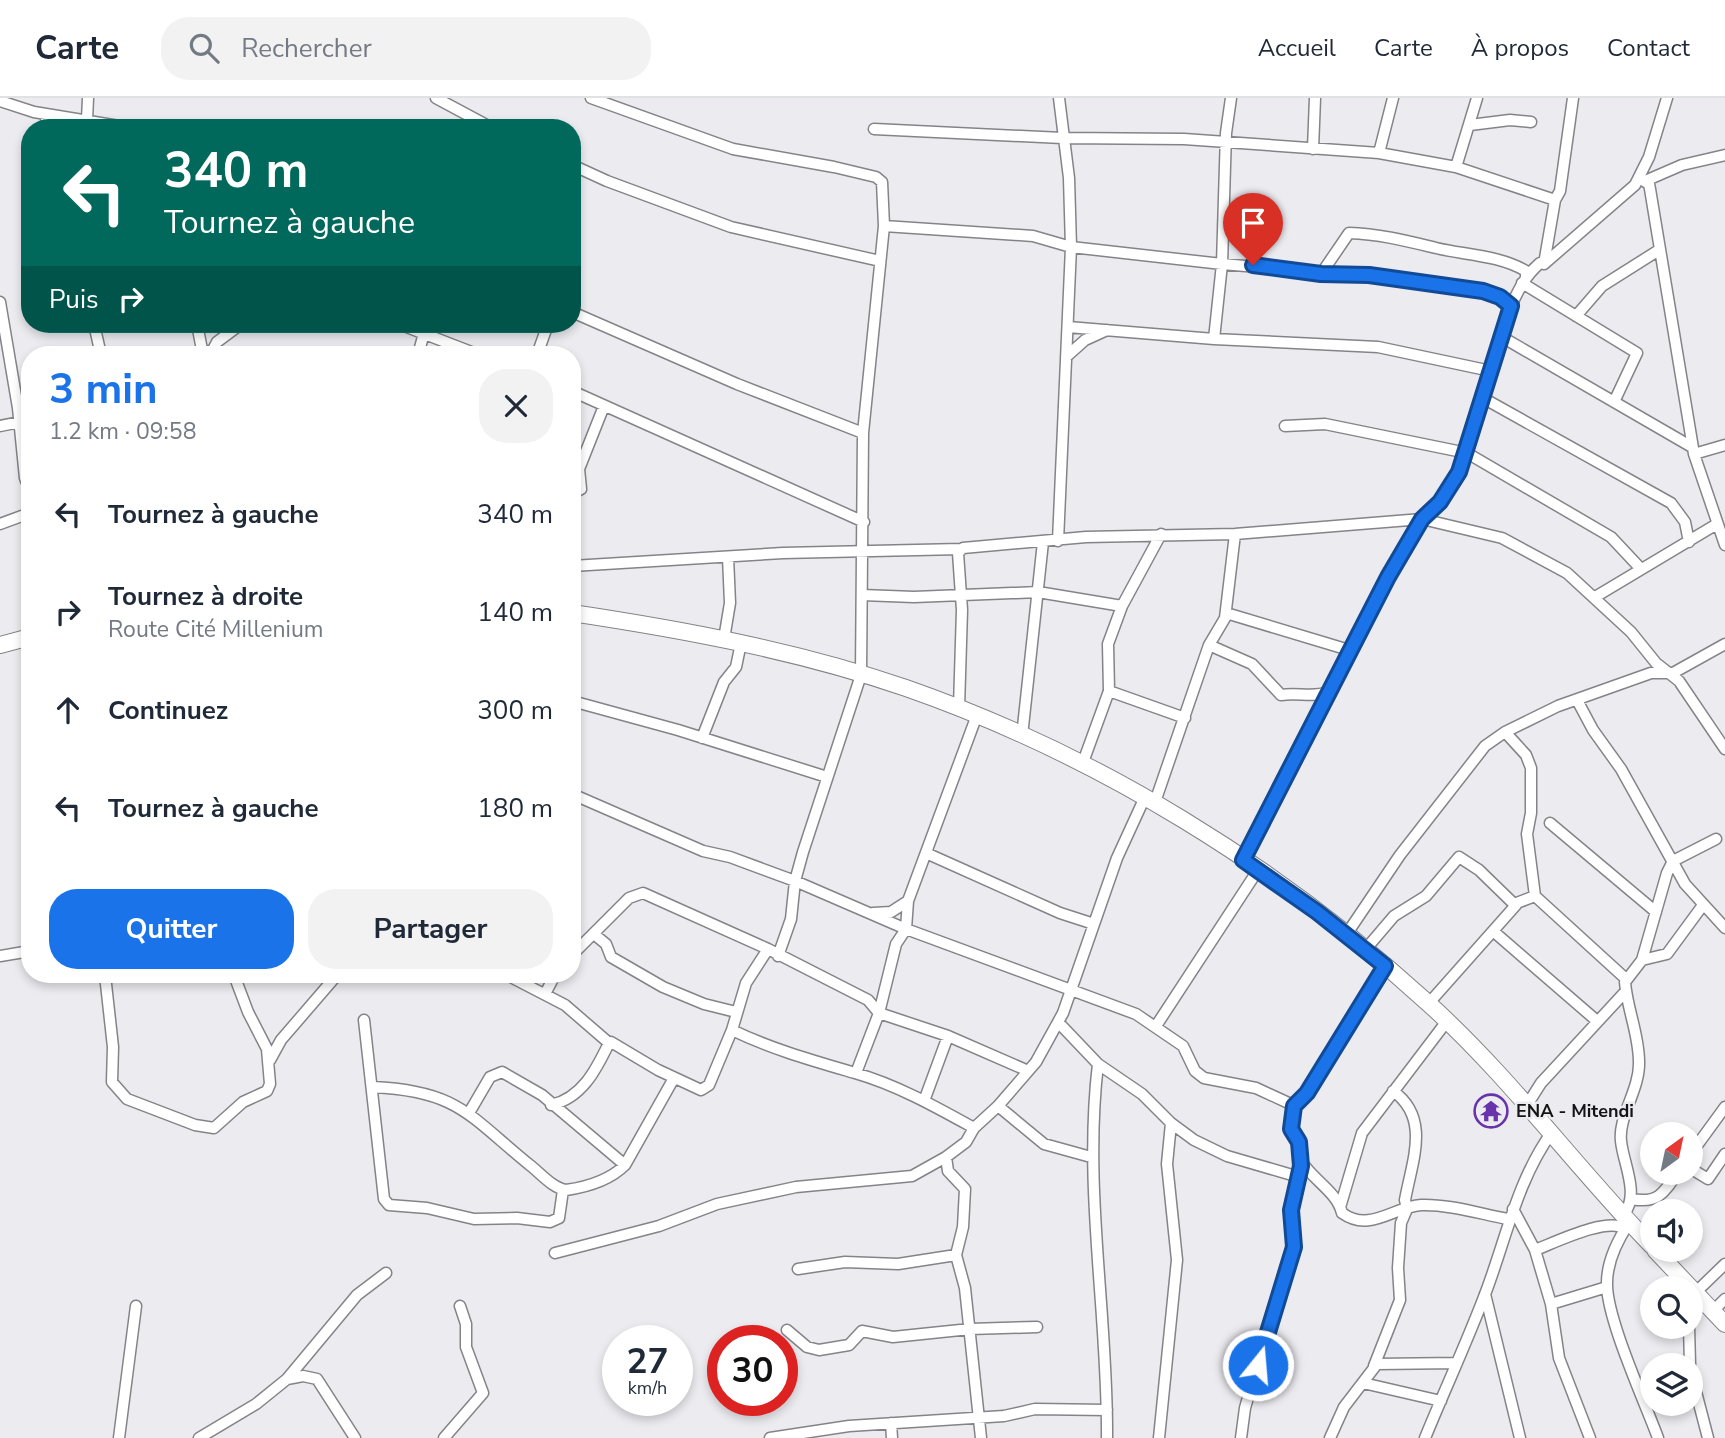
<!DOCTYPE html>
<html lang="fr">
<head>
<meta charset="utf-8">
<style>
	body { margin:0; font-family:"Nunito Sans",sans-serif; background:#f2f2f3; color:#1f2937; height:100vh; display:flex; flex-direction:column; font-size:26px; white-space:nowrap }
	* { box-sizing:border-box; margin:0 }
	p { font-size:23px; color:#747a83 }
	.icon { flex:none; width:38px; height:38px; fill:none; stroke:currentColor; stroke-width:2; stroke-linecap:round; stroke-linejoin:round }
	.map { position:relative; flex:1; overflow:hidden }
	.drawer { position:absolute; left:21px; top:248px; width:560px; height:637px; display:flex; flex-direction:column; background:#fff; border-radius:28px; box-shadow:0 4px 10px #0003 }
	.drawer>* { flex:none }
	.banner { position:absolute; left:21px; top:21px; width:560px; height:214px; border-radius:28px; box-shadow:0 4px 10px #0003; background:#00695c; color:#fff; overflow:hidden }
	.needle { width:46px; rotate:33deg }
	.fabs { position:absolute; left:1640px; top:1024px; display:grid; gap:14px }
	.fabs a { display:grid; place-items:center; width:63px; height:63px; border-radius:50%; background:#fff; box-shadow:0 4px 10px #0003; font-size:35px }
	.speed { position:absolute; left:602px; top:1227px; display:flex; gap:14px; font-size:35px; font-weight:700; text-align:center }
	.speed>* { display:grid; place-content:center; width:91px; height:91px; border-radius:50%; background:#fff; box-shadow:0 4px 10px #0003; line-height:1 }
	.speed small { font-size:18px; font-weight:400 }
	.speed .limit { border:10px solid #d22; background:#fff; color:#111 }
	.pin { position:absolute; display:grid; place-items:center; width:60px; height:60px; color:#fff; margin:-72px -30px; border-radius:50% 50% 50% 0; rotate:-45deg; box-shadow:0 0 7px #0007 }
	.pin .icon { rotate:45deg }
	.me { position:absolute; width:77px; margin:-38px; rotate:17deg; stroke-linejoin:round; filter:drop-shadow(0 0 5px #0008) }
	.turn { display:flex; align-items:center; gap:24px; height:147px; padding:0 28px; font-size:32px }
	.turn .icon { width:91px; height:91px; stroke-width:2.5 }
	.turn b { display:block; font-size:49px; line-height:60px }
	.then { display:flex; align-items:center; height:66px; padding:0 28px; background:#0003; gap:14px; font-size:26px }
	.round { display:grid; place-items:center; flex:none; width:74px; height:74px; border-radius:28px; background:#f2f2f3 }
	.summary { display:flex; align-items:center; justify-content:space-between; height:119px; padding:0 28px }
	h1 { font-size:42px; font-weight:700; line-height:52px; color:#1a73e8 }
	.primary-button { display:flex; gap:14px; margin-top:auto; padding:14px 28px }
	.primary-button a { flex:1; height:80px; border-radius:28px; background:#1a73e8; color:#fff; font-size:28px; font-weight:700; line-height:80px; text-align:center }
	.primary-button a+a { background:#f2f2f3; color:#1f2937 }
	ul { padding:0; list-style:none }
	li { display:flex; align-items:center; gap:21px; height:98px; padding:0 28px }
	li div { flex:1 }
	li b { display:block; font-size:26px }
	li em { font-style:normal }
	header { display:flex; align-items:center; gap:42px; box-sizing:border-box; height:98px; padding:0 35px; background:#fff; border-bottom:2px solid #e0e1e3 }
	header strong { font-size:33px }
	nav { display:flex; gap:38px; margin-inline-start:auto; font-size:24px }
	.search { width:490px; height:63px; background:#f2f2f3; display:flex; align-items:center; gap:18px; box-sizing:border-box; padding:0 24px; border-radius:28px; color:#747a83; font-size:26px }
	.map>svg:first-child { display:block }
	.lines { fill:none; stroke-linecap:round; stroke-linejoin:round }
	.minor-casing { stroke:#848388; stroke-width:13 }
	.highway-casing { stroke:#848388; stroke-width:18 }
	.minor { stroke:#fff; stroke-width:10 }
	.highway { stroke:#fff; stroke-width:16 }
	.route-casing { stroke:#114b97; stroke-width:18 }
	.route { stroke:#1a73e8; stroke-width:12 }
	.labels { text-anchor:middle; stroke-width:5; stroke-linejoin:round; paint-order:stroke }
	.poi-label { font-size:18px; font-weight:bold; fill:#141416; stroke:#ecebf0; text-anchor:start }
</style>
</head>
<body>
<header>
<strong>Carte</strong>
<div class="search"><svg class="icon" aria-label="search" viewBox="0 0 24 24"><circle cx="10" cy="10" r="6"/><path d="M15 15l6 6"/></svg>Rechercher</div>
<nav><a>Accueil</a><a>Carte</a><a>À propos</a><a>Contact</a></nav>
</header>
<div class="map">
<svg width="1725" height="1340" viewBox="0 0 1725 1340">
	<rect width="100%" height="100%" fill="#ecebf0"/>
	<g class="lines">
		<defs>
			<path id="minor" d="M 436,0 L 492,30
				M 591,0 L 733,51 L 834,69 L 876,79 L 882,84 L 884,128 L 863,335 L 861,577 L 803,754 L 795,783 L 791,821 L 778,858
				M 0,3 L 34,14 L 131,30
				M 45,16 L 48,30
				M 87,22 L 88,0
				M 1470,27 L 1510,22 L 1531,24
				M 874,31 L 1062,40 L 1184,41 L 1379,55 L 1456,69 L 1555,102
				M 1313,51 L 1315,0
				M 1379,55 L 1393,0
				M 572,67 L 607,83 L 731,129 L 880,163
				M 1456,69 L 1477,0
				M 1640,81 L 1649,86 L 1650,91 L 1694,356 L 1725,447
				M 1645,83 L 1682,67 L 1725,57
				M 884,128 L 1033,138 L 1071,149 L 1222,166 L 1401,181 L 1483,193 L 1500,199 L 1511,208
				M 1544,166 L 1555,102 L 1560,93 L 1573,0
				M 1321,176 L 1349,135 C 1380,136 1407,143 1436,150 C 1465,157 1499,157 1526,173 L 1526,178
				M 1522,185 L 1637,255 L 1614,304
				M 0,204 L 18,310 L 25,380 L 30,392
				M 572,214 L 737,286 L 863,335
				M 1576,218 L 1602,188 L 1659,152
				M 94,226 L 101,257
				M 197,226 L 203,257
				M 399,226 L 479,257
				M 1068,229 L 1214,241 L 1378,249 L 1491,273
				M 1502,239 L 1692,349
				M 1214,241 L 1222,166 L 1226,35 L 1231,0
				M 210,257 L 217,244 L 241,226
				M 418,257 L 424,235
				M 537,257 L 548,226
				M 1066,259 L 1085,242 L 1107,232
				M 572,293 L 864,424
				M 1483,300 L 1671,405 L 1685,424 L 1689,444
				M 0,328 L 30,322
				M 1285,328 L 1325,326 L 1467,355 L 1611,439 L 1641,471
				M 1694,356 L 1725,347
				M 572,396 L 581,391 L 579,371 L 604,308
				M 0,426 L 30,415
				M 1058,443 L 1071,149 L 1069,80 L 1059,0
				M 572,468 L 783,455 L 961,451
				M 862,497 L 914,499 L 1038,494 L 1122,508
				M 1595,499 L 1717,426
				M 1226,515 L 1349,552
				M 724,541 L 730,505 L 728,459
				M 1209,547 L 1252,566 L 1281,597 C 1297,594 1313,600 1328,594
				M 1109,593 L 1185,620
				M 1577,602 L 1593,632 L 1621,671 L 1685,786 L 1725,830
				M 572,603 L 678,632 L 827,679
				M 959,609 L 962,512 L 958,455 L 963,450 L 1086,439 L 1235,436 L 1422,421 L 1448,393 L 1464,363 L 1511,208 C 1519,191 1525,178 1540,165 L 1544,166 L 1635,87 L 1649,59 L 1667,0
				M 1505,634 L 1526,657 L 1531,670 L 1531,715 L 1527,736 L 1535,798
				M 1022,638 L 1043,444
				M 702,640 L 724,584 L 736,569 L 741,545
				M 1082,667 L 1109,593 L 1108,546 L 1122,508 L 1161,436
				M 572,696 L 703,753 L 730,759 L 795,783 L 906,831 L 1136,916 L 1183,948 L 1195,973 L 1204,980 L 1256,990 L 1295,1008
				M 1155,704 L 1209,547 L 1225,520 L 1235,436
				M 1550,725 L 1656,814
				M 926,755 L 1060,815 L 1094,826
				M 1243,762 L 1349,552 L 1422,421 L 1502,440 L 1567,475 L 1631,534 L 1656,565 L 1679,583 L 1725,651
				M 873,815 L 891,814 L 908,803
				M 1493,833 L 1597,923
				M 595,837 L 606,846 L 611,859 L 663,889 L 704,906 L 736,914
				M 1346,837 L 1400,757 L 1485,648 L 1505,634 L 1558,608 L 1651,575 L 1673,575 L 1725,546
				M 1365,852 L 1394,818 L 1426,798 L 1459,759 L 1479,772 L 1514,806 L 1535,798 L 1626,881
				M 572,857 L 629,800 L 643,795 L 768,851 L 868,902 L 879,915 L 948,938 L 1026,972
				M 0,858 L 30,853
				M 1642,862 L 1667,856 L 1703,807
				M 105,877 L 113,949 L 112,984 L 127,1001 L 195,1027 L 214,1030 L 243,1004 L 267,993 L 270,986 L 267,951 L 248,914 L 234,877
				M 507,877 L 565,907 L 609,945 L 611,944 L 658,972 L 701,992 L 709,987 L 732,932 L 746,885 L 768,851
				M 545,896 L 555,877
				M 1429,905 L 1516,807
				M 364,922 L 384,1101 L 389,1107 L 427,1110 L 474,1121 L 517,1120 L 550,1124 L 559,1120 L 563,1092
				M 1058,924 L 1098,966 L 1142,996 L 1171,1025 L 1194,1042 L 1227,1058 L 1299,1079
				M 1156,928 L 1258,772
				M 732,932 C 771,951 814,963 855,975 C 897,987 936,1009 974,1030
				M 270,962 L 281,942 L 337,877
				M 1098,966 C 1083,1091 1108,1215 1107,1340
				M 856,975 L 879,915 L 896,846 L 906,831 L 908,803 L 977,617
				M 373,989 C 459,993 469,1018 531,1068 C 541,1076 553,1090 566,1092 C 587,1089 609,1083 625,1067 L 674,980
				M 924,1003 L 948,938
				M 551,1007 C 582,1000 596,972 609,945
				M 1527,1007 L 1541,985 L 1626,893
				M 998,1008 L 1044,1046 L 1091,1059
				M 469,1015 L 490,979 L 502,974 L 542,997 L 625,1067
				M 1690,1057 L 1725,1009
				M 946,1059 L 948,1073 L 965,1091 L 963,1129 L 956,1157 L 965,1190 L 981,1340
				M 1301,1063 C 1313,1082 1337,1094 1342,1115 C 1370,1135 1393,1109 1421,1107 C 1449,1106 1481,1116 1508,1121
				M 1690,1070 L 1708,1081 L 1725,1056
				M 1632,1101 C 1658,1106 1664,1095 1678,1074
				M 1341,1106 L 1362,1035 L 1447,923
				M 1513,1111 L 1535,1152 L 1551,1206 L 1559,1260 L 1590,1340
				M 1624,1116 C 1640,1096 1623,1065 1621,1043 C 1618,1019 1640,991 1639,964 C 1639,936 1627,911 1625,884 L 1642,862 L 1667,775 L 1673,763 L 1716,741
				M 1629,1125 C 1617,1143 1607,1164 1607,1185 C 1606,1220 1645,1304 1658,1340
				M 1535,1152 C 1554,1145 1608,1118 1625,1131
				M 555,1155 L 659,1128 L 717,1106 L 796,1089 L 912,1078 L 946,1059 L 966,1044 L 974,1030 L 998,1008 L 1036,964 L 1063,915 L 1117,760 L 1145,699
				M 798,1171 L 845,1164 L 898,1166 L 956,1157
				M 1696,1194 L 1725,1166
				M 1485,1196 L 1520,1340
				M 1551,1206 L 1607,1189
				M 1713,1213 L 1725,1201
				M 1689,1228 L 1690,1267
				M 787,1232 L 807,1249 L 819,1252 L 849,1247 L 862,1233 L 893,1239 L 970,1231 L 1037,1229
				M 1374,1268 L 1400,1202 L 1398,1170 L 1401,1125 L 1407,1111 L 1405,1102 C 1412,1063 1431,1020 1393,993
				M 1690,1271 L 1708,1340
				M 287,1281 L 357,1197 L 386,1175
				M 1363,1285 L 1441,1303
				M 891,1325 L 892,1340
				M 119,1340 L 136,1208
				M 199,1340 L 256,1306 L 287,1281 L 303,1278 L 317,1281 L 355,1340
				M 444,1340 L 483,1295 L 466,1249 L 466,1226 L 460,1208
				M 770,1340 L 849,1328 L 1004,1318 L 1035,1311 L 1107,1312
				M 1159,1340 L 1177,1162 L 1167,1066 L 1171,1025
				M 1241,1340 L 1245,1310 L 1286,1168 C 1297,1151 1291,1135 1291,1115 C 1293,1084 1310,1060 1291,1031 L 1295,1008 L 1307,995 L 1385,868
				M 1330,1340 L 1344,1309 L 1377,1266 L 1457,1265
				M 1425,1340 C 1445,1291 1468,1242 1487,1191 C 1507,1137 1518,1081 1552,1034"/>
			<path id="highway" d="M 572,515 C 685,532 798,553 906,590 C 1098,657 1279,769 1429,906 C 1511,980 1576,1070 1652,1148
				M 0,547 L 30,539
				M 1655,1152 L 1725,1226"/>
		</defs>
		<use href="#minor" class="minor-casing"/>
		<use href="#highway" class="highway-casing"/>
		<use href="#minor" class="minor"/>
		<use href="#highway" class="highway"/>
	</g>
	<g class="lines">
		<defs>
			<path id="route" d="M 1253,167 L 1321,176 L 1369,177 L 1483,193 L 1500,199 L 1511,208 L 1459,374 L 1440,404 L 1422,421 L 1388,479 L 1243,762 L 1317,814 L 1385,868 L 1307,995 L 1294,1008 L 1291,1031 L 1299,1044 L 1301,1068 L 1291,1112 L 1294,1149 L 1258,1267"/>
		</defs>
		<use href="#route" class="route-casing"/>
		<use href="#route" class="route"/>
	</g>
	<defs>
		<symbol id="temple-ring" viewBox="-11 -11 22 22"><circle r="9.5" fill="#ecebf0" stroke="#6834ab" stroke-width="1.5"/><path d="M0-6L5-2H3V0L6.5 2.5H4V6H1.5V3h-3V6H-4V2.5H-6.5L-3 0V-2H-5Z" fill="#6834ab"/></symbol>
	</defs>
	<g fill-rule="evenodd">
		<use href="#temple-ring" x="1472" y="994" width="38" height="38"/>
	</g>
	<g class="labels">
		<g class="poi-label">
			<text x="1516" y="1019">ENA - Mitendi</text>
		</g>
	</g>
</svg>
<div class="fabs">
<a><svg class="needle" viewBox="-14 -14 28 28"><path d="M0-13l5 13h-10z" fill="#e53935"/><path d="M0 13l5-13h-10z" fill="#747a83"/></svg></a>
<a><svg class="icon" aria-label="sound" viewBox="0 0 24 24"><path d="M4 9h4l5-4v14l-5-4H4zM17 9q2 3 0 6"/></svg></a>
<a><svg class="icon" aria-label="search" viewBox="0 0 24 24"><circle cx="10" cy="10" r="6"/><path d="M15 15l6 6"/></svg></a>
<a><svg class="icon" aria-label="layers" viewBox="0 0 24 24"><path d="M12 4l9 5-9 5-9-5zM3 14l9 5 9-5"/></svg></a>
</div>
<div class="speed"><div>27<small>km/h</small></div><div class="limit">30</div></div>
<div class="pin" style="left:1253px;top:167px;background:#d93025"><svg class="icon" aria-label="arrive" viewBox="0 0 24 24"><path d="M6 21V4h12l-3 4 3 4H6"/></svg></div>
<svg class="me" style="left:1258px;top:1267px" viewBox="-20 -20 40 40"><circle r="17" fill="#1a73e8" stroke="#fff" stroke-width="3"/><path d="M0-11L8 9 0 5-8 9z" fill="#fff"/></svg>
<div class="banner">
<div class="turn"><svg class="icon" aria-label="left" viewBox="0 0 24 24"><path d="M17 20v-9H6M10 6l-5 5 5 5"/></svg><div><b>340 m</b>Tournez à gauche</div></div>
<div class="then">Puis<svg class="icon" aria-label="right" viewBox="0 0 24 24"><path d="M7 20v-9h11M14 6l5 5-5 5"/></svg></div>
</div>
<section class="drawer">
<div class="summary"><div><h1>3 min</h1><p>1.2 km · 09:58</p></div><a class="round"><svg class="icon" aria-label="close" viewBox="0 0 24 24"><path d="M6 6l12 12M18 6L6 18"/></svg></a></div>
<ul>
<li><svg class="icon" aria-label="left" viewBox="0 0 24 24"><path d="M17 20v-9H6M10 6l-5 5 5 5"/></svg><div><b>Tournez à gauche</b></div><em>340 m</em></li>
<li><svg class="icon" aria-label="right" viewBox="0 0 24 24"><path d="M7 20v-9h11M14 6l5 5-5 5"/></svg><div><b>Tournez à droite</b><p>Route Cité Millenium</p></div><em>140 m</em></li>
<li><svg class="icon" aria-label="ahead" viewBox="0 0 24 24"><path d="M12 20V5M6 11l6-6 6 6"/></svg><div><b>Continuez</b></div><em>300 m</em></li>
<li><svg class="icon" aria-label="left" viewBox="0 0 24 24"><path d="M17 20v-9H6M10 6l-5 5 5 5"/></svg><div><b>Tournez à gauche</b></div><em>180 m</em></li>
</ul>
<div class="primary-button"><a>Quitter</a><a>Partager</a></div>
</section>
</div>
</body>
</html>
